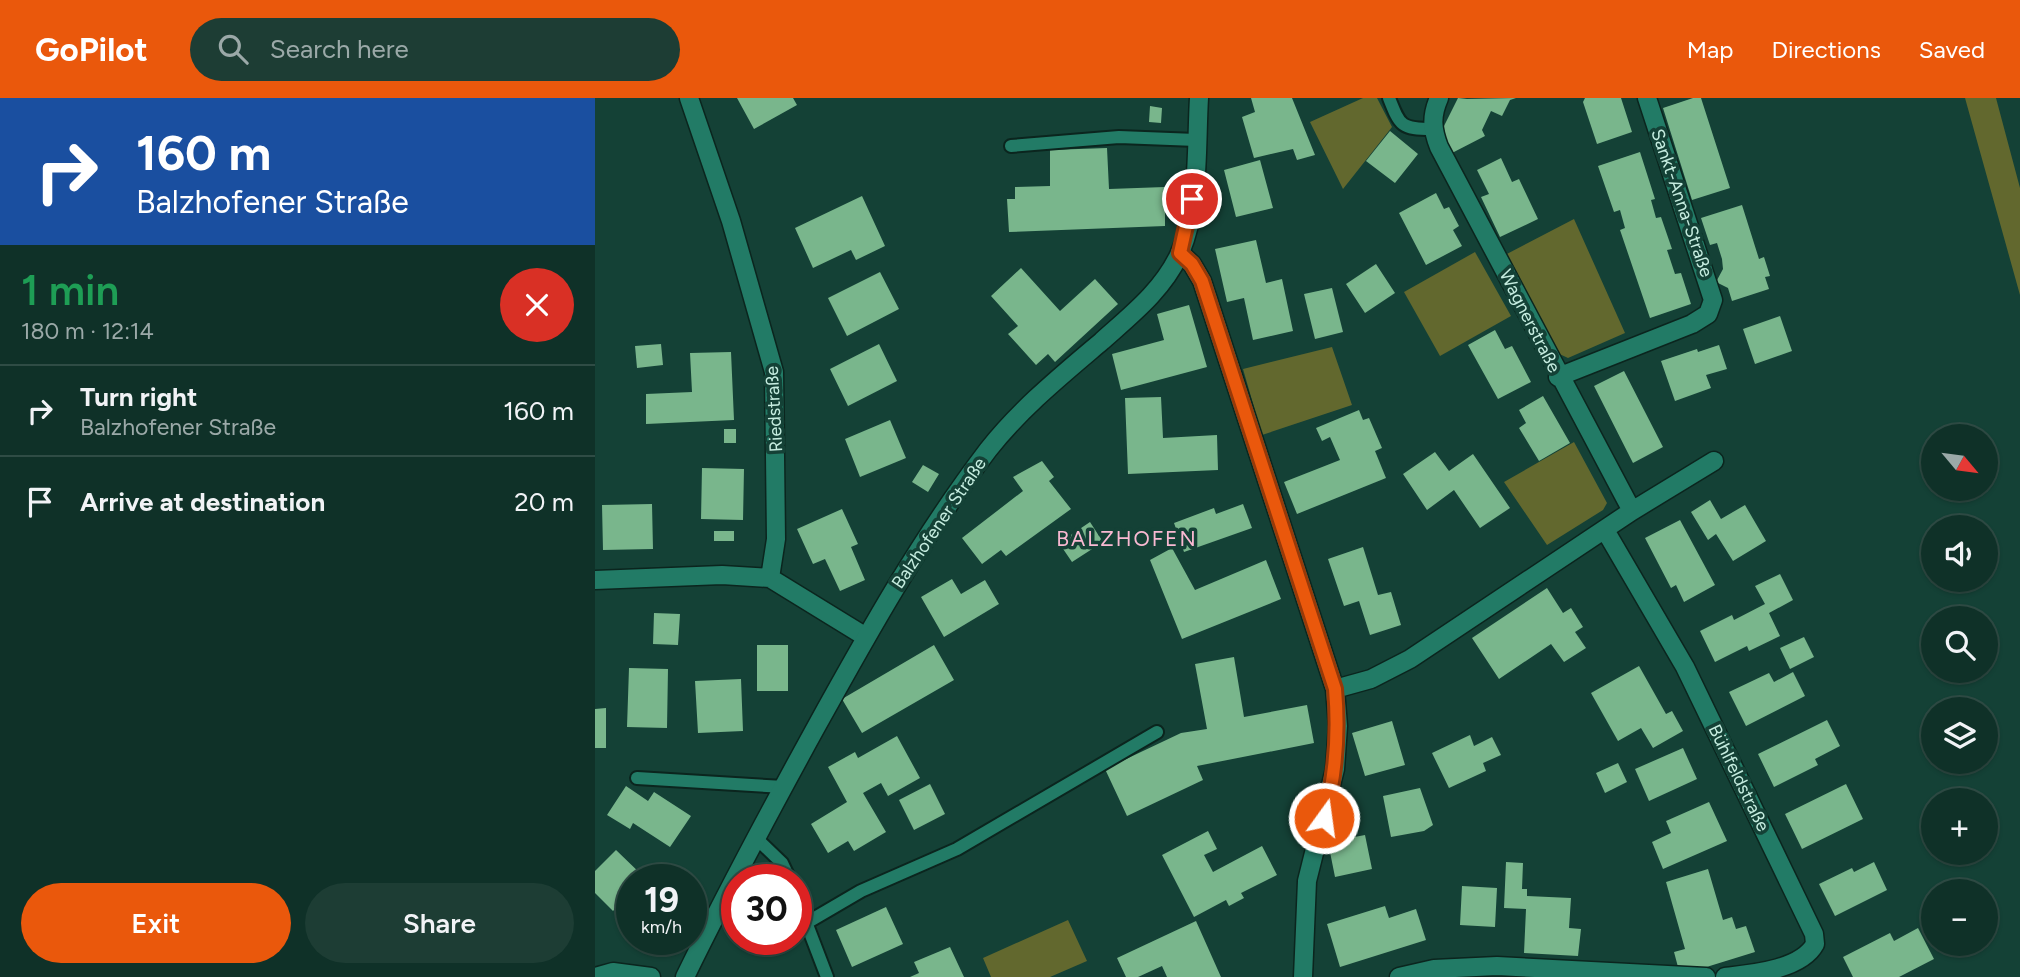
<!DOCTYPE html>
<html lang="en">
<head>
<meta charset="utf-8">
<style>
	body { margin:0; font-family:Figtree,sans-serif; background:#1d3d34; color:#f1f3f6; height:100vh; display:flex; flex-direction:column; font-size:26px; white-space:nowrap }
	* { box-sizing:border-box; margin:0 }
	p { font-size:23px; color:#9ba9a8 }
	.icon { flex:none; width:38px; height:38px; fill:none; stroke:currentColor; stroke-width:2; stroke-linecap:round; stroke-linejoin:round }
	.map { position:relative; flex:1; overflow:hidden }
	.details { display:flex; flex-direction:column; background:#0f3128; width:595px }
	.details>* { flex:none }
	.banner { background:#1a4fa0; color:#fff; overflow:hidden }
	.needle { width:46px; rotate:119deg }
	.buttons { position:absolute; left:1326px; top:326px; display:grid; gap:14px }
	.buttons a { display:grid; place-items:center; width:77px; height:77px; border-radius:50%; background:#0f3128; box-shadow:0 2px 5px #0004,0 0 0 2px #2f4c45; font-size:35px }
	.speed { position:absolute; left:21px; top:766px; display:flex; gap:14px; font-size:35px; font-weight:700; text-align:center }
	.speed>* { display:grid; place-content:center; width:91px; height:91px; border-radius:50%; background:#0f3128; box-shadow:0 2px 5px #0004,0 0 0 2px #2f4c45; line-height:1 }
	.speed small { font-size:18px; font-weight:400 }
	.speed .limit { border:10px solid #d22; background:#fff; color:#111 }
	.pin { position:absolute; display:grid; place-items:center; width:60px; height:60px; color:#fff; margin:-30px; border:4px solid #fff; border-radius:50%; box-shadow:0 2px 7px #0007 }
	.me { position:absolute; width:77px; margin:-38px; rotate:14deg; stroke-linejoin:round; filter:drop-shadow(0 0 5px #0008) }
	.turn { display:flex; align-items:center; gap:24px; height:147px; padding:0 21px; font-size:32px }
	.turn .icon { width:91px; height:91px; stroke-width:2.5 }
	.turn b { display:block; font-size:49px; line-height:60px }
	.round { display:grid; place-items:center; flex:none; width:74px; height:74px; border-radius:37px; background:#1d3d34 }
	.headline { display:flex; align-items:center; justify-content:space-between; height:119px; padding:0 21px }
	h1 { font-size:42px; font-weight:600; line-height:52px; color:#1e9e55 }
	.button { display:flex; gap:14px; margin-top:auto; padding:14px 21px }
	.button a { flex:1; height:80px; border-radius:42px; background:#ea580c; color:#fff; font-size:28px; font-weight:600; line-height:80px; text-align:center }
	.button a+a { background:#1d3d34; color:#f1f3f6 }
	ul { padding:0; list-style:none }
	li { display:flex; align-items:center; gap:21px; height:91px; padding:0 21px; border-top:2px solid #2f4c45 }
	li div { flex:1 }
	li b { display:block; font-size:26px }
	li em { font-style:normal }
	header { display:flex; align-items:center; gap:42px; box-sizing:border-box; height:98px; padding:0 35px; background:#ea580c; color:#fff }
	header strong { font-size:33px }
	nav { display:flex; gap:38px; margin-inline-start:auto; font-size:24px }
	.search { width:490px; height:63px; background:#1d3d34; display:flex; align-items:center; gap:18px; box-sizing:border-box; padding:0 24px; border-radius:38px; color:#9ba9a8; font-size:26px }
	main { display:flex; flex:1; min-height:0 }
	.map>svg:first-child { display:block }
	.green { fill:#62682e }
	.building { fill:#79b68c }
	.lines { fill:none; stroke-linecap:round; stroke-linejoin:round }
	.service-casing { stroke:#0b251e; stroke-width:16 }
	.minor-casing { stroke:#0b251e; stroke-width:21 }
	.tertiary-casing { stroke:#0b251e; stroke-width:21 }
	.service { stroke:#227b66; stroke-width:12 }
	.minor { stroke:#227b66; stroke-width:18 }
	.tertiary { stroke:#227b66; stroke-width:18 }
	.route-casing { stroke:#983908; stroke-width:18 }
	.route { stroke:#ea580c; stroke-width:12 }
	.labels { text-anchor:middle; stroke-width:7; stroke-linejoin:round; paint-order:stroke }
	.street-label { font-size:18px; fill:#c6ede0; stroke:#144136 }
	.quarter-label { font-size:21px; letter-spacing:2px; fill:#f9b9d2; stroke:#144136 }
</style>
</head>
<body>
<header>
<strong>GoPilot</strong>
<div class="search"><svg class="icon" aria-label="search" viewBox="0 0 24 24"><circle cx="10" cy="10" r="6"/><path d="M15 15l6 6"/></svg>Search here</div>
<nav><a>Map</a><a>Directions</a><a>Saved</a></nav>
</header>
<main>
<section class="details">
<div class="banner">
<div class="turn"><svg class="icon" aria-label="right" viewBox="0 0 24 24"><path d="M7 20v-9h11M14 6l5 5-5 5"/></svg><div><b>160 m</b>Balzhofener Straße</div></div>
</div>
<div class="headline"><div><h1>1 min</h1><p>180 m · 12:14</p></div><a class="round" style="background:#d93025;color:#fff"><svg class="icon" aria-label="close" viewBox="0 0 24 24"><path d="M6 6l12 12M18 6L6 18"/></svg></a></div>
<ul>
<li><svg class="icon" aria-label="right" viewBox="0 0 24 24"><path d="M7 20v-9h11M14 6l5 5-5 5"/></svg><div><b>Turn right</b><p>Balzhofener Straße</p></div><em>160 m</em></li>
<li><svg class="icon" aria-label="arrive" viewBox="0 0 24 24"><path d="M6 21V4h12l-3 4 3 4H6"/></svg><div><b>Arrive at destination</b></div><em>20 m</em></li>
</ul>
<div class="button"><a>Exit</a><a>Share</a></div>
</section>
<div class="map">
<svg width="1425" height="879" viewBox="0 0 1425 879">
	<rect width="100%" height="100%" fill="#144136"/>
	<path class="green" d="M 768,0 L 782,0 L 797,29 L 748,91 L 715,24 Z
		M 1370,0 L 1401,0 L 1425,90 L 1425,197 Z
		M 979,121 L 1030,235 L 973,260 L 958,253 L 908,158 Z
		M 880,154 L 916,218 L 845,258 L 809,194 Z
		M 737,249 L 757,307 L 667,337 L 648,271 Z
		M 979,344 L 1012,405 L 1008,412 L 952,447 L 909,384 Z
		M 473,822 L 492,863 L 455,879 L 396,879 L 388,860 Z"/>
	<path class="building" d="M 142,0 L 198,0 L 202,7 L 159,31 Z
		M 656,0 L 697,0 L 720,57 L 702,62 L 698,51 L 659,60 L 647,19 L 660,14 Z
		M 863,0 L 872,1 L 921,0 L 915,2 L 907,18 L 896,13 L 887,32 L 890,38 L 857,55 L 846,34 Z
		M 990,0 L 1026,0 L 1037,34 L 1002,46 L 988,4 Z
		M 1098,0 L 1106,0 L 1135,90 L 1097,102 L 1068,10 Z
		M 555,8 L 567,10 L 566,25 L 554,24 Z
		M 795,33 L 823,56 L 800,85 L 771,63 Z
		M 512,50 L 514,91 L 570,89 L 570,128 L 414,134 L 412,101 L 420,101 L 420,89 L 455,88 L 455,52 Z
		M 1045,54 L 1060,101 L 1056,102 L 1061,120 L 1066,119 L 1077,151 L 1072,152 L 1080,176 L 1086,175 L 1096,206 L 1055,220 L 1025,132 L 1030,130 L 1025,112 L 1019,114 L 1003,68 Z
		M 906,60 L 917,84 L 924,81 L 943,121 L 905,139 L 886,99 L 894,96 L 882,72 Z
		M 665,62 L 678,110 L 641,119 L 629,72 Z
		M 841,95 L 849,111 L 854,109 L 864,128 L 858,132 L 867,148 L 831,167 L 804,115 Z
		M 267,98 L 290,148 L 261,162 L 256,152 L 218,170 L 200,130 Z
		M 1147,107 L 1164,161 L 1169,159 L 1175,178 L 1170,179 L 1174,191 L 1137,203 L 1133,190 L 1121,184 L 1128,171 L 1127,161 L 1122,145 L 1115,147 L 1106,120 Z
		M 661,142 L 671,185 L 687,181 L 698,233 L 658,242 L 649,200 L 632,204 L 620,151 Z
		M 781,166 L 800,195 L 770,215 L 751,186 Z
		M 426,170 L 465,213 L 500,181 L 523,206 L 460,264 L 453,256 L 441,267 L 413,236 L 423,228 L 396,198 Z
		M 285,174 L 304,211 L 252,238 L 233,200 Z
		M 737,190 L 748,234 L 720,241 L 709,196 Z
		M 594,207 L 612,269 L 526,292 L 517,256 L 569,242 L 562,216 Z
		M 1185,218 L 1197,253 L 1160,266 L 1148,231 Z
		M 900,232 L 910,251 L 917,248 L 936,284 L 903,301 L 873,247 Z
		M 66,246 L 68,267 L 42,270 L 40,248 Z
		M 284,246 L 302,283 L 253,308 L 235,271 Z
		M 1124,247 L 1132,271 L 1111,277 L 1116,290 L 1080,303 L 1066,263 L 1102,251 L 1103,254 Z
		M 136,254 L 139,322 L 51,326 L 51,296 L 97,294 L 95,255 Z
		M 1029,273 L 1068,349 L 1038,365 L 999,288 Z
		M 948,298 L 975,345 L 944,363 L 924,330 L 931,325 L 924,312 Z
		M 566,299 L 568,340 L 622,337 L 623,372 L 533,376 L 530,300 Z
		M 764,312 L 768,322 L 774,320 L 787,350 L 780,353 L 791,380 L 702,416 L 689,384 L 745,362 L 735,339 L 727,343 L 721,330 Z
		M 295,322 L 311,360 L 265,379 L 250,341 Z
		M 129,331 L 141,331 L 141,345 L 129,345 Z
		M 840,354 L 854,373 L 878,356 L 915,410 L 885,430 L 859,392 L 832,412 L 808,376 Z
		M 447,363 L 459,379 L 454,383 L 476,411 L 411,458 L 406,452 L 387,466 L 367,440 L 428,393 L 418,379 Z
		M 328,367 L 344,376 L 333,394 L 317,384 Z
		M 107,370 L 149,371 L 148,422 L 106,421 Z
		M 1115,402 L 1126,421 L 1150,407 L 1171,443 L 1138,463 L 1121,436 L 1113,442 L 1096,414 Z
		M 57,406 L 58,451 L 8,452 L 7,407 Z
		M 648,406 L 657,430 L 589,454 L 579,425 L 619,410 L 621,416 Z
		M 247,411 L 263,446 L 256,449 L 270,482 L 245,493 L 230,461 L 218,466 L 202,431 Z
		M 1085,422 L 1120,487 L 1089,504 L 1081,487 L 1076,490 L 1050,440 Z
		M 495,424 L 508,444 L 477,464 L 464,445 Z
		M 119,433 L 139,433 L 139,443 L 119,443 Z
		M 768,449 L 783,497 L 796,494 L 806,527 L 775,537 L 764,503 L 749,508 L 733,461 Z
		M 577,450 L 600,492 L 671,462 L 686,501 L 587,541 L 555,462 Z
		M 1185,476 L 1198,502 L 1174,515 L 1185,538 L 1154,553 L 1152,548 L 1120,564 L 1105,533 L 1137,517 L 1139,522 L 1170,506 L 1160,488 Z
		M 357,481 L 366,496 L 390,482 L 404,506 L 349,539 L 326,499 Z
		M 952,490 L 968,515 L 976,510 L 988,529 L 980,534 L 991,550 L 969,564 L 956,546 L 904,581 L 877,540 Z
		M 59,515 L 85,516 L 83,547 L 58,546 Z
		M 1209,539 L 1219,559 L 1195,571 L 1185,550 Z
		M 162,547 L 193,547 L 193,593 L 162,593 Z
		M 339,547 L 359,582 L 267,635 L 247,601 Z
		M 639,559 L 649,619 L 712,607 L 719,645 L 602,668 L 608,682 L 532,718 L 510,671 L 586,635 L 612,631 L 600,566 Z
		M 1044,568 L 1071,616 L 1077,613 L 1088,633 L 1058,650 L 1046,630 L 1023,643 L 996,595 Z
		M 34,570 L 73,571 L 72,630 L 32,629 Z
		M 1198,574 L 1210,598 L 1151,628 L 1134,594 L 1174,575 L 1179,584 Z
		M 146,581 L 148,633 L 103,635 L 100,583 Z
		M 11,610 L 11,650 L 0,650 L 0,611 Z
		M 1232,622 L 1245,648 L 1220,661 L 1223,667 L 1179,689 L 1163,656 Z
		M 797,623 L 810,667 L 770,678 L 757,635 Z
		M 875,637 L 879,648 L 897,639 L 906,657 L 888,665 L 891,673 L 854,690 L 837,655 Z
		M 302,638 L 325,680 L 293,698 L 286,685 L 268,695 L 291,734 L 259,753 L 253,743 L 233,755 L 216,726 L 252,704 L 233,669 L 260,654 L 263,660 Z
		M 1088,650 L 1102,681 L 1054,703 L 1040,671 Z
		M 1023,665 L 1032,684 L 1010,695 L 1001,675 Z
		M 335,686 L 350,716 L 319,732 L 304,702 Z
		M 1251,686 L 1268,721 L 1207,751 L 1190,716 Z
		M 31,688 L 53,703 L 59,694 L 96,718 L 75,749 L 38,725 L 35,731 L 12,717 Z
		M 825,690 L 838,727 L 829,733 L 796,739 L 788,698 Z
		M 1114,704 L 1132,743 L 1068,771 L 1057,744 L 1076,735 L 1071,723 Z
		M 613,733 L 622,751 L 609,757 L 618,774 L 667,748 L 682,777 L 646,795 L 649,800 L 634,808 L 631,802 L 599,819 L 567,757 Z
		M 770,737 L 777,771 L 740,779 L 733,744 Z
		M 21,752 L 50,780 L 37,782 L 37,793 L 18,813 L 0,795 L 0,773 Z
		M 911,764 L 928,765 L 927,791 L 932,791 L 932,798 L 976,800 L 974,830 L 986,831 L 983,858 L 929,855 L 931,811 L 909,810 Z
		M 1279,764 L 1292,792 L 1240,818 L 1224,786 L 1257,770 L 1259,774 Z
		M 1113,771 L 1128,822 L 1137,819 L 1141,831 L 1151,828 L 1160,854 L 1105,871 L 1083,869 L 1079,854 L 1090,851 L 1071,784 Z
		M 867,788 L 902,790 L 900,829 L 865,827 Z
		M 790,808 L 794,820 L 821,811 L 831,842 L 745,869 L 732,826 Z
		M 291,809 L 308,846 L 257,869 L 241,832 Z
		M 601,823 L 626,879 L 572,879 L 567,868 L 543,879 L 531,879 L 522,860 Z
		M 1323,830 L 1339,861 L 1304,879 L 1258,879 L 1248,859 L 1295,835 L 1299,843 Z
		M 355,849 L 369,879 L 315,879 L 324,875 L 319,864 Z"/>
	<g class="lines">
		<defs>
			<path id="service" d="M 794,0 C 805,28 806,31 837,31
				M 416,48 L 524,39 L 601,42
				M 42,680 L 189,689
				M 160,739 L 187,765 L 195,782
				M 201,798 L 232,879
				M 213,824 L 266,793 L 362,751 L 562,634"/>
			<path id="minor" d="M 94,0 L 136,123 L 179,274 L 181,441 L 175,480 L 271,539
				M 844,0 C 836,18 837,31 844,49 L 1037,413
				M 585,155 L 597,166 L 607,183 L 740,591 L 743,628 L 740,671 L 712,783 L 708,879
				M 963,279 L 1097,226 L 1113,216 L 1118,202 L 1052,0
				M 1010,432 L 1090,569 L 1219,836 L 1220,846 C 1206,872 1156,876 1130,879
				M 0,482 L 127,477 L 175,480
				M 740,591 L 776,581 L 815,561 L 1037,413 L 1119,363
				M 0,879 L 18,874 L 56,879
				M 804,879 L 839,871 L 902,868 L 1111,879"/>
			<path id="tertiary" d="M 90,879 C 131,795 175,713 220,631 C 273,535 326,440 393,352 C 425,311 467,277 507,243 C 536,217 567,193 584,157 C 605,111 601,50 604,0"/>
		</defs>
		<use href="#service" class="service-casing"/>
		<use href="#minor" class="minor-casing"/>
		<use href="#tertiary" class="tertiary-casing"/>
		<use href="#service" class="service"/>
		<use href="#minor" class="minor"/>
		<use href="#tertiary" class="tertiary"/>
	</g>
	<g class="lines">
		<defs>
			<path id="route" d="M 597,101 L 585,155 L 597,166 L 607,183 L 740,591 C 744,636 741,677 729,720"/>
		</defs>
		<use href="#route" class="route-casing"/>
		<use href="#route" class="route"/>
	</g>
	<g class="labels">
		<g class="street-label">
			<text transform="translate(1087 105) rotate(71)" y="6">Sankt-Anna-Straße</text>
			<text transform="translate(935 223) rotate(63)" y="6">Wagnerstraße</text>
			<text transform="translate(179 311) rotate(-93)" y="6">Riedstraße</text>
			<text transform="translate(344 425) rotate(-56)" y="6">Balzhofener Straße</text>
			<text transform="translate(1144 680) rotate(64)" y="6">Bühlfeldstraße</text>
		</g>
		<g class="quarter-label">
			<text x="532" y="448">BALZHOFEN</text>
		</g>
	</g>
</svg>
<div class="buttons">
<a><svg class="needle" viewBox="-14 -14 28 28"><path d="M0-13l5 13h-10z" fill="#e53935"/><path d="M0 13l5-13h-10z" fill="#9ba9a8"/></svg></a>
<a><svg class="icon" aria-label="sound" viewBox="0 0 24 24"><path d="M4 9h4l5-4v14l-5-4H4zM17 9q2 3 0 6"/></svg></a>
<a><svg class="icon" aria-label="search" viewBox="0 0 24 24"><circle cx="10" cy="10" r="6"/><path d="M15 15l6 6"/></svg></a>
<a><svg class="icon" aria-label="layers" viewBox="0 0 24 24"><path d="M12 4l9 5-9 5-9-5zM3 14l9 5 9-5"/></svg></a>
<a>+</a>
<a>−</a>
</div>
<div class="speed"><div>19<small>km/h</small></div><div class="limit">30</div></div>
<div class="pin" style="left:597px;top:101px;background:#d93025"><svg class="icon" aria-label="arrive" viewBox="0 0 24 24"><path d="M6 21V4h12l-3 4 3 4H6"/></svg></div>
<svg class="me" style="left:729px;top:720px" viewBox="-20 -20 40 40"><circle r="17" fill="#ea580c" stroke="#fff" stroke-width="3"/><path d="M0-11L8 9 0 5-8 9z" fill="#fff"/></svg>
</div>
</main>
</body>
</html>
